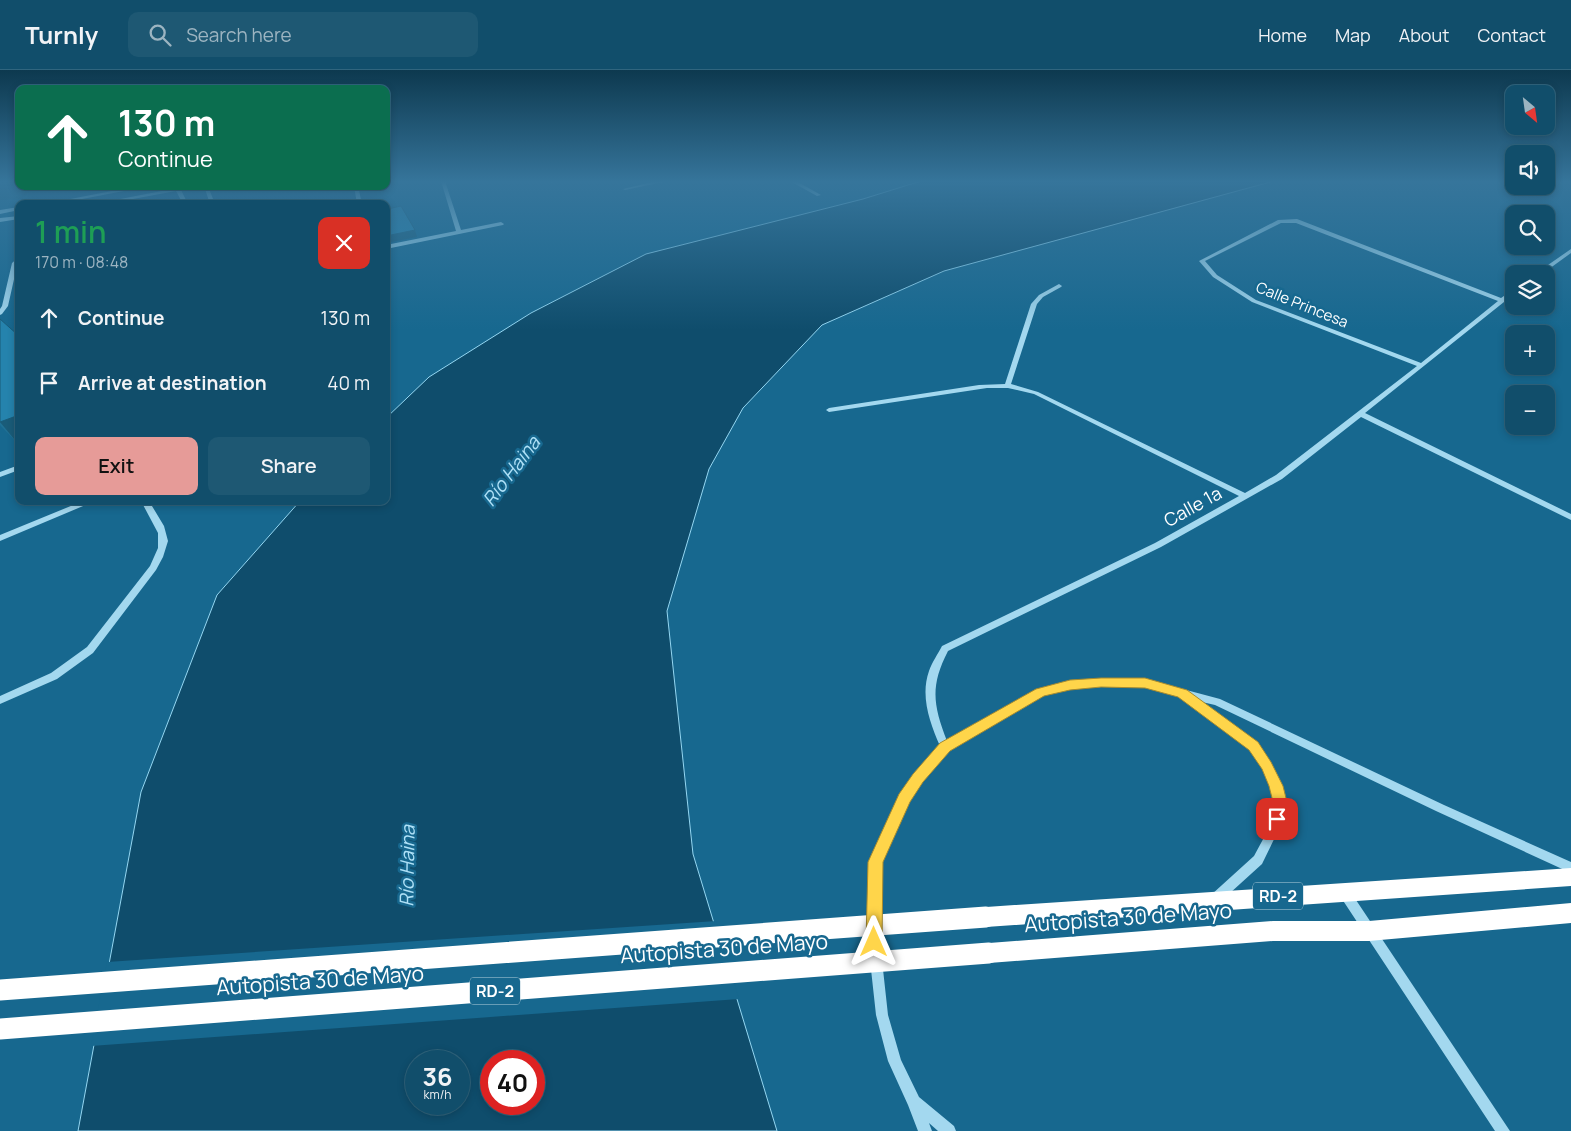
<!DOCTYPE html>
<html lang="en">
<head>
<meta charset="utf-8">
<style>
	body { margin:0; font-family:Manrope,sans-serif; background:#1e5873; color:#f1f3f6; height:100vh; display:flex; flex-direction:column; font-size:19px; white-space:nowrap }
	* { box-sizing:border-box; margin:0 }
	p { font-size:16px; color:#9cb4c1 }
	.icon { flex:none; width:28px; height:28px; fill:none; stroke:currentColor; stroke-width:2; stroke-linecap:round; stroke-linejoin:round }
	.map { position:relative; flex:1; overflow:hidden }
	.details { position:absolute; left:15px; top:130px; width:375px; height:305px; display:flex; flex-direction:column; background:#114e6b; border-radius:10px; box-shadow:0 2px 8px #0003,0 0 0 1px #30657e }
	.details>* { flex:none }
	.banner { position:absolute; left:15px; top:15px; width:375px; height:105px; border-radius:10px; box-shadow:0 2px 8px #0003,0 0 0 1px #30657e; background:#0b6e4f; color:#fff; overflow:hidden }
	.needle { width:32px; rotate:151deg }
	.tools { position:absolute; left:1505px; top:15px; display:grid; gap:10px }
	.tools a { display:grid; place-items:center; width:50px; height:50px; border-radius:10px; background:#114e6b; box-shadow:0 2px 8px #0003,0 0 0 1px #30657e; font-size:25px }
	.speed { position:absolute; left:405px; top:980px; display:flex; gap:10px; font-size:25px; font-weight:700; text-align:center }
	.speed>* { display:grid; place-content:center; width:65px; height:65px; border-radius:50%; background:#114e6b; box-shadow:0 2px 8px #0003,0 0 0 1px #30657e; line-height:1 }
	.speed small { font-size:12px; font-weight:400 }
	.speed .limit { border:8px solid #d22; background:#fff; color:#111 }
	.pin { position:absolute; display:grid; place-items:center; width:42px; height:42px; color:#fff; margin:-21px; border-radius:10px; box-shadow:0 2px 8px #0006 }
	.me { position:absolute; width:55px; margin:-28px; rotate:0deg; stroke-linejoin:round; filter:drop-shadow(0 0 4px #0008) }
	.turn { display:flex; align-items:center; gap:18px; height:105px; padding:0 20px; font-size:22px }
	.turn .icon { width:65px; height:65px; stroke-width:2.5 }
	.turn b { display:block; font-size:35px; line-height:42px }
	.round { display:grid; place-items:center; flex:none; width:52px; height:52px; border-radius:10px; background:#1e5873 }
	.headline { display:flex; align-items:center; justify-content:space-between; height:85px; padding:0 20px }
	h1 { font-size:30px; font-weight:600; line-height:38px; color:#1e9e55 }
	.action { display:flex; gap:10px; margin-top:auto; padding:10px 20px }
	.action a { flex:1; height:58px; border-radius:10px; background:#e69b98; color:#111; font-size:20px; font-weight:600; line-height:58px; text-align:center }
	.action a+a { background:#1e5873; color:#f1f3f6 }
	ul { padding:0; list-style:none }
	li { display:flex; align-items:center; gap:15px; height:65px; padding:0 20px }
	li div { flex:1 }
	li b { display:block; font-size:19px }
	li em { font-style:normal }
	header { display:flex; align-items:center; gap:30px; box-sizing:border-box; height:70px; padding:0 25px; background:#114e6b; border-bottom:1px solid #30657e }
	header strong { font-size:24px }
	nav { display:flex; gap:28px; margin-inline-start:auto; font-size:18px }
	.search { width:350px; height:45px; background:#1e5873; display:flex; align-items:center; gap:12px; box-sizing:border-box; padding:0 18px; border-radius:10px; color:#9cb4c1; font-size:19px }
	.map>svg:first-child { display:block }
	.water { fill:#0f4d6c; stroke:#95d7f2; fill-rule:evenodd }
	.pier { fill:#17688f }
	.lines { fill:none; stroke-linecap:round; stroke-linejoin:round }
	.minor { fill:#a3d8ef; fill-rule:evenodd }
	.highway { fill:#fff; fill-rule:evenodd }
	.highway-bridge { stroke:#fff; stroke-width:21 }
	.wall { fill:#207195 }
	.shaded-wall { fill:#1a5c79 }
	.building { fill:#2583ad; stroke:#1a5c79 }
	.route { fill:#ffd54a; stroke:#a68a30 }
	.labels { text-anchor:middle; stroke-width:5; stroke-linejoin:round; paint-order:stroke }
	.far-street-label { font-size:15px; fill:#fff; stroke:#17688f }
	.shield { fill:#17688f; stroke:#b9d2dd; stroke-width:1 }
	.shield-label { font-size:16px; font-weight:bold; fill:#fff }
	.street-label { font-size:18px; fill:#fff; stroke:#17688f }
	.water-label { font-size:19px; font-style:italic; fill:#afe1f7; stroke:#17688f }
	.near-street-label { font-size:21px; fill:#fff; stroke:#17688f }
</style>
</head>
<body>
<header>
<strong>Turnly</strong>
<div class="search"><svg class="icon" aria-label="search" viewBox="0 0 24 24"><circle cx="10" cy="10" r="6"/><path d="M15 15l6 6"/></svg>Search here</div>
<nav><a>Home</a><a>Map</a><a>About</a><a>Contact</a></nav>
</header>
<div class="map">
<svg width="1571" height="1061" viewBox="0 0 1571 1061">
	<rect width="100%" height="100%" fill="#17688f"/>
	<path class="water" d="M 921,111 L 1274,111 L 944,201 L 822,255 L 743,338 L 709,399 L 667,541 L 693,784 L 777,1061 L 78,1061 L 141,722 L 217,525 L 300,431 L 386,431 L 386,348 L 429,307 L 531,243 L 646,184 L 863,129 ZM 416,991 L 459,991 L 459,1034 L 416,1034 ZM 491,991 L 534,991 L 534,1034 L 491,1034 Z"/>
	<path class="pier" d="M 716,851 L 739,929 L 91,976 L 107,892 Z"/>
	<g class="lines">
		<path class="minor" d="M 441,111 L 445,111 L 461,160 L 501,152 L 504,154 L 503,155 L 386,179 L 386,175 L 456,161 Z
			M 550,111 L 554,111 L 554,112 L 552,113 Z
			M 657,111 L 668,111 L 625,120 L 623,119 Z
			M 790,111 L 796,111 L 821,125 L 817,126 Z
			M 138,116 L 150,116 L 56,134 L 44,134 Z
			M 188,116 L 200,116 L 181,120 L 188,134 L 183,134 L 176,121 L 106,134 L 94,134 Z
			M 204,116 L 208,116 L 215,134 L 210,134 Z
			M 354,116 L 358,116 L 362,134 L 357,134 Z
			M 19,137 L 19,140 L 0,144 L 0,140 Z
			M 19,146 L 19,149 L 0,152 L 0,148 Z
			M 1297,149 L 1501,228 L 1514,219 L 1514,224 L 1365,343 L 1571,444 L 1571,450 L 1361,347 L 1282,409 L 1161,477 L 948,581 C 930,616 933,635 947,671 L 1041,618 L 1070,611 L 1101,609 L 1145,609 L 1220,629 L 1444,735 L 1571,792 L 1571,803 L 1436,741 L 1215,635 L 1202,632 L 1257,673 L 1272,696 L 1281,716 L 1286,736 L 1278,761 L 1262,794 L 1219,833 L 1215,835 L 1211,833 L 1209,829 L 1211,825 L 1254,786 L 1268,760 L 1276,736 L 1271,716 L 1263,699 L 1249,679 L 1183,627 L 1145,617 L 1101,617 L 1070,619 L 1043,625 L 949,680 L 922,711 L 908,731 L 882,792 L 880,872 L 888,945 L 901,990 L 919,1027 L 954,1056 L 956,1061 L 938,1061 L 929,1053 L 932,1061 L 918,1061 L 908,1035 L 888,991 L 876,945 L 868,872 L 870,792 L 900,725 L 914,705 L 940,676 C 930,653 920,626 929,601 C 932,592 938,584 942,576 L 1155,473 L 1239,426 L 1034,324 L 1008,318 L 987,318 L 829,342 L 826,340 L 829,338 L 979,315 L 1005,314 L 1031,234 L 1039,225 L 1059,214 L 1062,216 L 1061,217 L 1043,227 L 1037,234 L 1011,314 L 1038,322 L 1245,423 L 1276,405 L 1417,296 L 1252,232 L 1213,207 L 1199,191 L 1278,150 ZM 1281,153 L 1296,153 L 1498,231 L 1421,293 L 1256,230 L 1217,205 L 1205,191 Z
			M 1571,179 L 1571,183 L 1542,204 L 1535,204 Z
			M 19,187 L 8,236 L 2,244 L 0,245 L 0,239 L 2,236 L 12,193 Z
			M 19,395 L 19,400 L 0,407 L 0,402 Z
			M 83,431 L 95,431 L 0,471 L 0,465 Z
			M 141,431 L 149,431 L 164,456 L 168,471 L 163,487 L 156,500 L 93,583 L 57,609 L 0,634 L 0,626 L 51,603 L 87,577 L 150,496 L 158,478 L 158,463 Z
			M 1344,816 L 1348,818 L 1510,1061 L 1495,1061 L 1340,826 L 1338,822 L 1340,818 Z"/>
		<path class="highway" d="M 1571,798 L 1571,816 L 986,857 L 979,854 L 976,847 L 979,840 L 986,837 Z
			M 1571,833 L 1571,853 L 1369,871 L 1273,871 L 989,893 L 982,890 L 979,883 L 982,876 L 989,873 L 1273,851 L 1369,851 Z"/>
		<path class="highway-bridge" d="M 0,920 L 986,847
			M 0,959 L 989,883"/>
	</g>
	<path class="wall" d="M 0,249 L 19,266 L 19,375 L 0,355 Z"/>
	<path class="shaded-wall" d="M 0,111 L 19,111 L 19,116 L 34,116 L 22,129 L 0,130 Z
		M 415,160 L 417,167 L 386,173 L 386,166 Z
		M 19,345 L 19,375 L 0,352 Z"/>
	<path class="building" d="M 384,132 L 385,134 L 374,134 Z
		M 386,136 L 388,139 L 401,136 L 415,160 L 386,166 Z
		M 0,249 L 19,266 L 19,345 L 0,352 Z"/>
	<linearGradient id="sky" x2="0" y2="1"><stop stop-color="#0d394f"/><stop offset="0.43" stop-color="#36759b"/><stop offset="1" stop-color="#36759b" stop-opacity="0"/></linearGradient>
	<rect width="1571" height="260" fill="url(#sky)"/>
	<path class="route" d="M 1101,608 L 1145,608 L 1187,620 L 1258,672 L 1271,692 L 1283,716 L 1288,736 L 1282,753 L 1277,755 L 1272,753 L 1270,749 L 1274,736 L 1269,716 L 1262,699 L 1249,680 L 1178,627 L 1145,618 L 1101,617 L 1070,620 L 1044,626 L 950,681 L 923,712 L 910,732 L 883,792 L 882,872 L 880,878 L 874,880 L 869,878 L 866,872 L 868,792 L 899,724 L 913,704 L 940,673 L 1036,619 L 1070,610 Z"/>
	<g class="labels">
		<g class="far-street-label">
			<text transform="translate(1302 235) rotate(22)" y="5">Calle Princesa</text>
		</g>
		<g class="shield">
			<rect x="1253" y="812.5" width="50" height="27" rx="4"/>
			<rect x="470" y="907.5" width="50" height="27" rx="4"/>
		</g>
		<g class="shield-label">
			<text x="1278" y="832">RD-2</text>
			<text x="495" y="927">RD-2</text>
		</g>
		<g class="street-label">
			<text transform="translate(1193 437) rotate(-29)" y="6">Calle 1a</text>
		</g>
		<g class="water-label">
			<text transform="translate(511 401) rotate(-53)" y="7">Río Haina</text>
			<text transform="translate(407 796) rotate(-89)" y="7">Río Haina</text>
		</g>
		<g class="near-street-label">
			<text transform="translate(1128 848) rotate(-4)" y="7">Autopista 30 de Mayo</text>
			<text transform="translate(724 879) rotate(-4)" y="7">Autopista 30 de Mayo</text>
			<text transform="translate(320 911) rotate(-4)" y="7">Autopista 30 de Mayo</text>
		</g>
	</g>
</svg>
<div class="tools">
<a><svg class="needle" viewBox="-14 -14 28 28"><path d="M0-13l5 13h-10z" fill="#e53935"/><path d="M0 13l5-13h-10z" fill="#9cb4c1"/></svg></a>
<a><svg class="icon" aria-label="sound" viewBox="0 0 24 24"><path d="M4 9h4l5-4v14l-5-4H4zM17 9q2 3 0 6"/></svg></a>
<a><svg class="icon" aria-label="search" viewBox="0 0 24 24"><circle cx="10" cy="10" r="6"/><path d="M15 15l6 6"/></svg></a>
<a><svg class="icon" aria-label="layers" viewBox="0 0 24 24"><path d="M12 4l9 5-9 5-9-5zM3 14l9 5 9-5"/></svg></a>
<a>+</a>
<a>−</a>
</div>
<div class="speed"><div>36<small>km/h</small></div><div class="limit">40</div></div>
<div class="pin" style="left:1277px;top:749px;background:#d93025"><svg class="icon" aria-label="arrive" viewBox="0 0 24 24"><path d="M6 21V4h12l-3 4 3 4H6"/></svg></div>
<svg class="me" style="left:874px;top:872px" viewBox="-20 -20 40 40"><path d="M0-17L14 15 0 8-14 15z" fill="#ffd54a" stroke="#fff" stroke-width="4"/></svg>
<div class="banner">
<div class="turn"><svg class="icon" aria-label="ahead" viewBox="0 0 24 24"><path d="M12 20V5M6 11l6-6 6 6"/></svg><div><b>130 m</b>Continue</div></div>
</div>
<section class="details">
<div class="headline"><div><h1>1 min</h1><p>170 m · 08:48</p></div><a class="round" style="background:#d93025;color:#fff"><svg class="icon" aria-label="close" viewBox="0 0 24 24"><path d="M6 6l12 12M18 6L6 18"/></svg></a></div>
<ul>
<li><svg class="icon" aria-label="ahead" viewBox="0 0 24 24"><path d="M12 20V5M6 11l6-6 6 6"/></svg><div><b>Continue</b></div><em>130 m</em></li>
<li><svg class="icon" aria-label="arrive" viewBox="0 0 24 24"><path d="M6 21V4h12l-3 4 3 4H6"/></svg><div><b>Arrive at destination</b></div><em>40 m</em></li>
</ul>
<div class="action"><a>Exit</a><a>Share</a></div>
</section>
</div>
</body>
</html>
